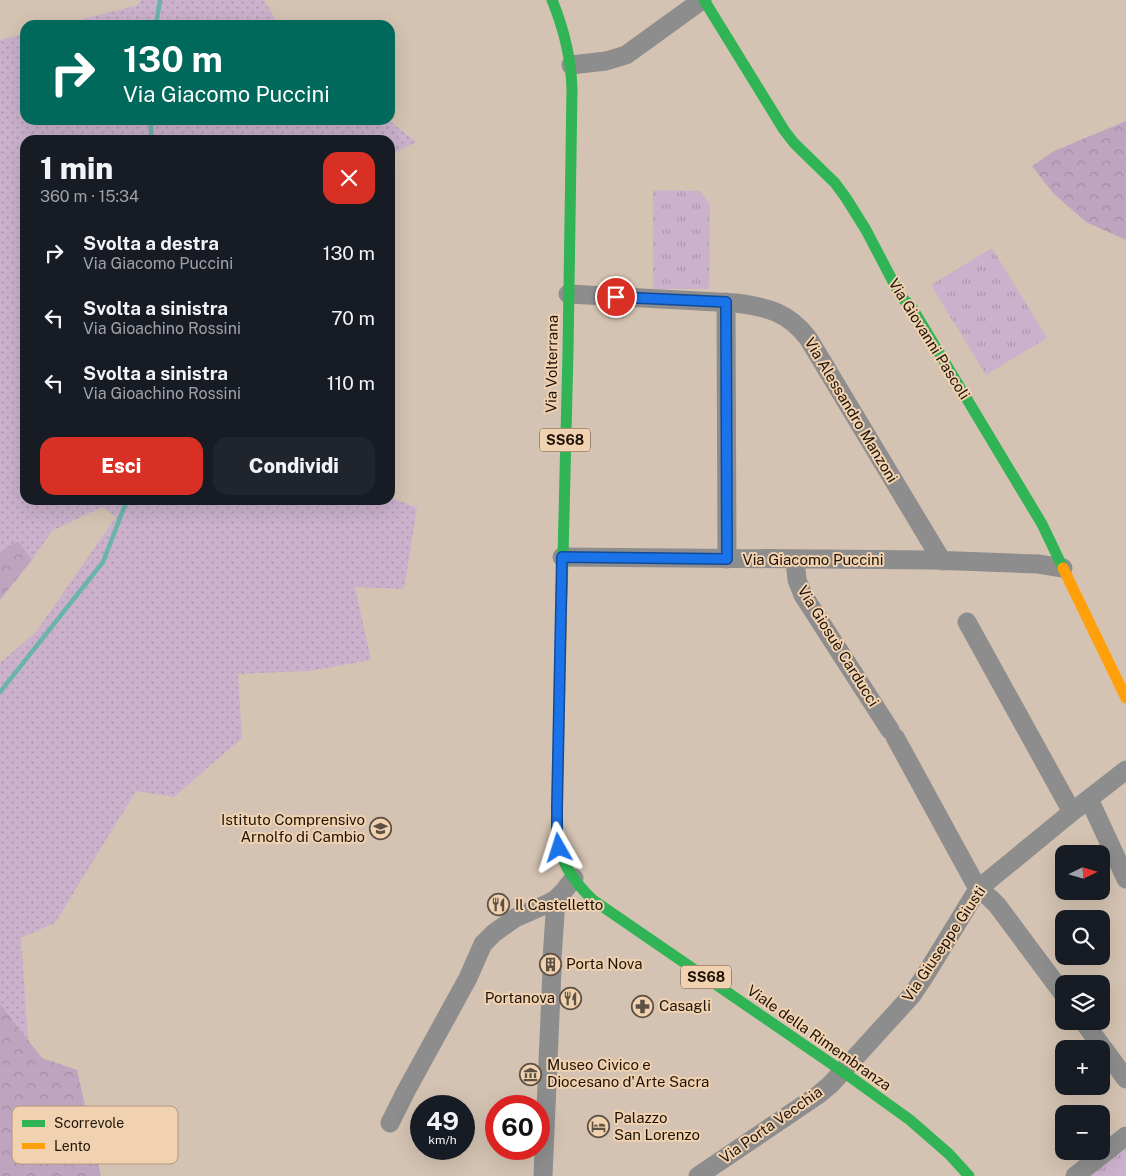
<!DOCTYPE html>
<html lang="it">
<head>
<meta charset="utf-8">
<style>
	body { margin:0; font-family:"Public Sans",sans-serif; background:#20242c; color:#f1f3f6; height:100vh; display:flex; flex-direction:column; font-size:19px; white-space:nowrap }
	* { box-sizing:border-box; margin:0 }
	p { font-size:16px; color:#9ea1a6 }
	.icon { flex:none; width:28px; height:28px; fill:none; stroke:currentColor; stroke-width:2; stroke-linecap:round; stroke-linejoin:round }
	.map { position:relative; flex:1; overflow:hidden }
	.side { position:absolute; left:20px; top:135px; width:375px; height:370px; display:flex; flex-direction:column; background:#171b24; border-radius:15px; box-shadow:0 5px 20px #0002 }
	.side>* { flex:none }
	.hud { position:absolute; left:20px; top:20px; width:375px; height:105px; border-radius:15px; box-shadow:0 5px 20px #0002; background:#00695c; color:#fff; overflow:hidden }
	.needle { width:32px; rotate:85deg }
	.buttons { position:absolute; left:1055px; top:845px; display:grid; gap:10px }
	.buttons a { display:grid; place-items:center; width:55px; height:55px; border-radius:10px; background:#171b24; box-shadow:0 5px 20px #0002; font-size:25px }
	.speed { position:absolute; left:410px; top:1095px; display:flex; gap:10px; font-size:25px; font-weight:700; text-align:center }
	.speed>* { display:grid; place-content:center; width:65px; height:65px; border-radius:50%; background:#171b24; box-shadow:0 5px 20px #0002; line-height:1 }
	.speed small { font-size:12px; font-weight:400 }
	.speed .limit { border:8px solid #d22; background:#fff; color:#111 }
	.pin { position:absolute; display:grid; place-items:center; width:42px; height:42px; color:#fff; margin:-21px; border:2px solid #fff; border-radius:50%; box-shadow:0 1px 5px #0007 }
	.me { position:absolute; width:55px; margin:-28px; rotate:354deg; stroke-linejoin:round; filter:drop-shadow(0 0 4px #0008) }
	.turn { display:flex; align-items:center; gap:18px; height:105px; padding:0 20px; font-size:22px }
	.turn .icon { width:65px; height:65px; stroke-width:2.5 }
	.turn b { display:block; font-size:35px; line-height:42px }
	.round { display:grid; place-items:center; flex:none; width:52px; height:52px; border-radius:15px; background:#20242c }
	.headline { display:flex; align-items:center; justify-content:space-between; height:85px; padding:0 20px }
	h1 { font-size:30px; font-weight:800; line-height:38px }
	.action { display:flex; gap:10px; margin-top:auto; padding:10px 20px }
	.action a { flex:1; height:58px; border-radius:15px; background:#d93025; color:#fff; font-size:20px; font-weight:800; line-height:58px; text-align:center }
	.action a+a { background:#20242c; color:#f1f3f6 }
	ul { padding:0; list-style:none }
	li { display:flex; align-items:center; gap:15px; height:65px; padding:0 20px }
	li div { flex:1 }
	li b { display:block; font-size:19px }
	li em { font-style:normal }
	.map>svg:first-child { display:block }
	.grass { fill:url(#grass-dots) }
	.forest { fill:url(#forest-crowns) }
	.park { fill:url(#park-tufts) }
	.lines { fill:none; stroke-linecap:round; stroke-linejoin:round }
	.stream { stroke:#6ab4a9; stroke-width:4.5 }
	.street { stroke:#8e8d8d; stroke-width:19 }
	.fast { stroke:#30b455; stroke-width:11 }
	.slow { stroke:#ff9f0a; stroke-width:11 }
	.route-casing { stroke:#114b97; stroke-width:12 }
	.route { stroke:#1a73e8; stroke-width:9 }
	.labels { text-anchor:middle; stroke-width:4; stroke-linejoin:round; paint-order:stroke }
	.shield { fill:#f0d1b0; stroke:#5d4c3a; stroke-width:1 }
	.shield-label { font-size:14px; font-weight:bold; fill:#1e1307 }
	.street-label { font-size:15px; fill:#1e1307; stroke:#f0d1b0 }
	.poi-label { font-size:15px; fill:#1e1307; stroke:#f0d1b0; text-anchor:start }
	.key { fill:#f0d1b0; stroke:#b1987d; stroke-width:1 }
	.key-label { font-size:14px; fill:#1e1307 }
</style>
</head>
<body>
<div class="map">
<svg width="1126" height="1176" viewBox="0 0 1126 1176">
	<defs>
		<pattern id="grass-dots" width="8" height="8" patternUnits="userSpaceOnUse" patternTransform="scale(1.25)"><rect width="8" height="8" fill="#cbb1cc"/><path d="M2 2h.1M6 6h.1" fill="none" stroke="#ae97ae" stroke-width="1.8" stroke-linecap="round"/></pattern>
		<pattern id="forest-crowns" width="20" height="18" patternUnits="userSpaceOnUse" patternTransform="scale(1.25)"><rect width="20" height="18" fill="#bfa4c0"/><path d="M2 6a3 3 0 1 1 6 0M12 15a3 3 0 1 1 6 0" fill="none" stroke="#a48ca4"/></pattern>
		<pattern id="park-tufts" width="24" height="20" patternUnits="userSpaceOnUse" patternTransform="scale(1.25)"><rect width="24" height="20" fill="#cbb1cc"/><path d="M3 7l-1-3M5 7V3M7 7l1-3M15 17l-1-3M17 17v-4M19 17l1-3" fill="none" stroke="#ae97ae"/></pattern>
	</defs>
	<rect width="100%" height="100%" fill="#d4c3b2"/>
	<path class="grass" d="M 141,0 L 264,0 L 279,25 L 60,25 L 138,5 Z
		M 25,34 L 25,120 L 389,120 L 416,142 L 390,155 L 390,140 L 25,140 L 25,500 L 390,500 L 390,497 L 417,508 L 404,589 L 355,587 L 371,660 L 310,671 L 238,674 L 242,738 L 174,797 L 136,791 L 55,923 L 21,938 L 28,1040 L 0,1004 L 0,663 L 36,632 L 116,517 L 102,507 L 52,531 L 32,560 L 18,541 L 0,552 L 0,40 Z"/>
	<path class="forest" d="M 1126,121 L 1126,240 L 1086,222 L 1053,193 L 1032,166 L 1054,151 Z
		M 18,541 L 32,560 L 0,600 L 0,552 Z
		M 0,1004 L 42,1058 L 77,1070 L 101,1176 L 0,1176 Z"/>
	<path class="park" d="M 653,190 L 700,191 L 710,205 L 709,289 L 653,289 Z
		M 992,248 L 1047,338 L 986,375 L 931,285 Z
		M 1126,1148 L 1126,1176 L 1089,1176 Z"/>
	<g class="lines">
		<path class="stream" d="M 156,25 L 160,0
			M 151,120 L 151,140
			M 0,692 L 103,562 L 127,500"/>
		<path class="street" d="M 571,65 L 606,61 L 626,55 L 702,0
			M 568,294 L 736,303 C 767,307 788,312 808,338 L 942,561
			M 726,302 L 727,559
			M 562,557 L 932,560 L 1038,564 L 1063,568
			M 795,559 L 797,580 L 803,595 L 890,730
			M 967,622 L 1072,812
			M 895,737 L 978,889 L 990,898 L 997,905 L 1064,995
			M 1089,799 L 1126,879
			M 552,959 L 556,899
			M 1083,1021 L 1126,1079
			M 390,1123 L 406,1091 L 468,978 L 483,944 L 494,933 L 515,918 L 547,904 L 556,899 L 563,892 L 574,878
			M 543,1176 L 552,970
			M 698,1176 L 818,1095 L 831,1084 L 912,995 L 926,974 L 978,889 L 1072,812 L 1126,770
			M 1075,1176 L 1126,1136"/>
		<path class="fast" d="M 552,0 C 564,29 571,58 572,89 L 568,352 L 562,597
			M 704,0 L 784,130 L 794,143 L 835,183 L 846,198 L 866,230 L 901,297 L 911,306 L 1042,524 L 1063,568
			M 557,802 C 557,816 555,831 558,845 C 563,866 577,885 593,900 L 842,1071 L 910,1120 L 949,1154 L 969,1176"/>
		<path class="slow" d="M 1063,568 L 1126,698
			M 557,802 L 562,597"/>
	</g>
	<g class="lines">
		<defs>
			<path id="route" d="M 559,848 L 557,834 L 557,809 L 562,557 L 727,559 L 726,302 L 616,297"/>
		</defs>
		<use href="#route" class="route-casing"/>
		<use href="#route" class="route"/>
	</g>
	<defs>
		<symbol id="school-ring" viewBox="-11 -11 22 22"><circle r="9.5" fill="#f0d1b0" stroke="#5e5143" stroke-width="1.5"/><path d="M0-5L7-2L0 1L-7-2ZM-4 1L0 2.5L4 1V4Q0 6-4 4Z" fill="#5e5143"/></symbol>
		<symbol id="restaurant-ring" viewBox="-11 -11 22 22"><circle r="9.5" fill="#f0d1b0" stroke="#5e5143" stroke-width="1.5"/><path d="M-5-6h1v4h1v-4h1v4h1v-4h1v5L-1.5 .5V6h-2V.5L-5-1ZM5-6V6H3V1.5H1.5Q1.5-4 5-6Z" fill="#5e5143"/></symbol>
		<symbol id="building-ring" viewBox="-11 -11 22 22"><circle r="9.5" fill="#f0d1b0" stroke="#5e5143" stroke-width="1.5"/><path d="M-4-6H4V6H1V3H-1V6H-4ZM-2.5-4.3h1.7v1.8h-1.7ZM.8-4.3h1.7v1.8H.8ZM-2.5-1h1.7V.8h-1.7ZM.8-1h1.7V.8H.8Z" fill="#5e5143"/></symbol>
		<symbol id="pharmacy-ring" viewBox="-11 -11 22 22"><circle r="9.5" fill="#f0d1b0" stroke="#5e5143" stroke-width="1.5"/><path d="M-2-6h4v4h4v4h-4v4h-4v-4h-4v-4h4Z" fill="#5e5143"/></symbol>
		<symbol id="museum-ring" viewBox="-11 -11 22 22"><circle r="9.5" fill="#f0d1b0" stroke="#5e5143" stroke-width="1.5"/><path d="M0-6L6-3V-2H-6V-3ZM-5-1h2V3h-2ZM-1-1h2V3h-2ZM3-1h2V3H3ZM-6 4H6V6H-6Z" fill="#5e5143"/></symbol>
		<symbol id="hotel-ring" viewBox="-11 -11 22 22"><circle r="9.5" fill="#f0d1b0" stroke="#5e5143" stroke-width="1.5"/><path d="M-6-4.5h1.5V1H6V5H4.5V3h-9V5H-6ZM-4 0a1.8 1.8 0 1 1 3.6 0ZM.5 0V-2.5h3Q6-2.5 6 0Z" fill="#5e5143"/></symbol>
	</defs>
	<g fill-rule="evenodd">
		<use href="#school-ring" x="368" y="816" width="25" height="25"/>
		<use href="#restaurant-ring" x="486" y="892" width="25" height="25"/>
		<use href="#building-ring" x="538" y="952" width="25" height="25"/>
		<use href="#restaurant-ring" x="558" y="986" width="25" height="25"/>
		<use href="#pharmacy-ring" x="630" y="994" width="25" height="25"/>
		<use href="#museum-ring" x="518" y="1062" width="25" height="25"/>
		<use href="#hotel-ring" x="586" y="1114" width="25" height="25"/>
	</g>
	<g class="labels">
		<g class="shield">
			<rect x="540" y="428.5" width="50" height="23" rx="4"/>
			<rect x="681" y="965.5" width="50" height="23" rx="4"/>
		</g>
		<g class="shield-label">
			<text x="565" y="445">SS68</text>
			<text x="706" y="982">SS68</text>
		</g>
		<g class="street-label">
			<text transform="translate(929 339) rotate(58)" y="5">Via Giovanni Pascoli</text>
			<text transform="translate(552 364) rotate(-89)" y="5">Via Volterrana</text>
			<text transform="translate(851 410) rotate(59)" y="5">Via Alessandro Manzoni</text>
			<text x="813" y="565">Via Giacomo Puccini</text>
			<text transform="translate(838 646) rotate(58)" y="5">Via Giosuè Carducci</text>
			<text transform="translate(944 944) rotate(-56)" y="5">Via Giuseppe Giusti</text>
			<text transform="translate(819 1038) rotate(35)" y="5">Viale della Rimembranza</text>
			<text transform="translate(771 1125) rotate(-35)" y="5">Via Porta Vecchia</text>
		</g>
		<g class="poi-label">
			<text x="365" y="825" text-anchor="end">Istituto Comprensivo<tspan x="365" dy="17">Arnolfo di Cambio</tspan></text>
			<text x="515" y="910">Il Castelletto</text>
			<text x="566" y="969">Porta Nova</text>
			<text x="555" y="1003" text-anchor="end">Portanova</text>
			<text x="659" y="1011">Casagli</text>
			<text x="547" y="1070">Museo Civico e<tspan x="547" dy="17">Diocesano d'Arte Sacra</tspan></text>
			<text x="614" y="1123">Palazzo<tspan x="614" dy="17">San Lorenzo</tspan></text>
		</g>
	</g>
	<rect x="12" y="1106" width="166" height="58" rx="8" class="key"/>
	<rect x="22" y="1120" width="23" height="7" fill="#30b455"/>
	<rect x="22" y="1143" width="23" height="6" fill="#ff9f0a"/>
	<g class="key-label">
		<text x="54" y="1128">Scorrevole</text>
		<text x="54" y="1151">Lento</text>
	</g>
</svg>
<div class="buttons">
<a><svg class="needle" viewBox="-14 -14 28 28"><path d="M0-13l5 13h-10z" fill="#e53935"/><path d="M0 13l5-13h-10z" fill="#9ea1a6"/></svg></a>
<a><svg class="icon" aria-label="search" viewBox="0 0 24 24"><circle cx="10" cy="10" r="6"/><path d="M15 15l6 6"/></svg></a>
<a><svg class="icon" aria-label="layers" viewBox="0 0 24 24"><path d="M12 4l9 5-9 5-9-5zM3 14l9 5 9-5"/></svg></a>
<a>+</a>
<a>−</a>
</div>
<div class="speed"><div>49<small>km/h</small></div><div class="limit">60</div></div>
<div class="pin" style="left:616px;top:297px;background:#d93025"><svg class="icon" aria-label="arrive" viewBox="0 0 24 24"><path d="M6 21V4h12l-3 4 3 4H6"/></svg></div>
<svg class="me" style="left:559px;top:848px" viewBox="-20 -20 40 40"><path d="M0-17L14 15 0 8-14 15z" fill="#1a73e8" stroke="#fff" stroke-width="4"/></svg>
<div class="hud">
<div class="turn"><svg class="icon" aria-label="right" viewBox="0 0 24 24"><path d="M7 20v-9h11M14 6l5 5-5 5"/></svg><div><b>130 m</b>Via Giacomo Puccini</div></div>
</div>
<section class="side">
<div class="headline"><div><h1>1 min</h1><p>360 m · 15:34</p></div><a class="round" style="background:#d93025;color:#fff"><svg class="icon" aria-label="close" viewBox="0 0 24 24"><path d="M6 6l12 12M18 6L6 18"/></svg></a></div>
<ul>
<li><svg class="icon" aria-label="right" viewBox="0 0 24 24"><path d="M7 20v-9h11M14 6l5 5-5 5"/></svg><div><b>Svolta a destra</b><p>Via Giacomo Puccini</p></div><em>130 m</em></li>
<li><svg class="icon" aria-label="left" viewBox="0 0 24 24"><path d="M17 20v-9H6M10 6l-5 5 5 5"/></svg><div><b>Svolta a sinistra</b><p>Via Gioachino Rossini</p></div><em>70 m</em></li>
<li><svg class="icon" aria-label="left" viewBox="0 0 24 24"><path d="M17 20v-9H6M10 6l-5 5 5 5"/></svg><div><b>Svolta a sinistra</b><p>Via Gioachino Rossini</p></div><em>110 m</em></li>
</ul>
<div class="action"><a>Esci</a><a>Condividi</a></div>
</section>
</div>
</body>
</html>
